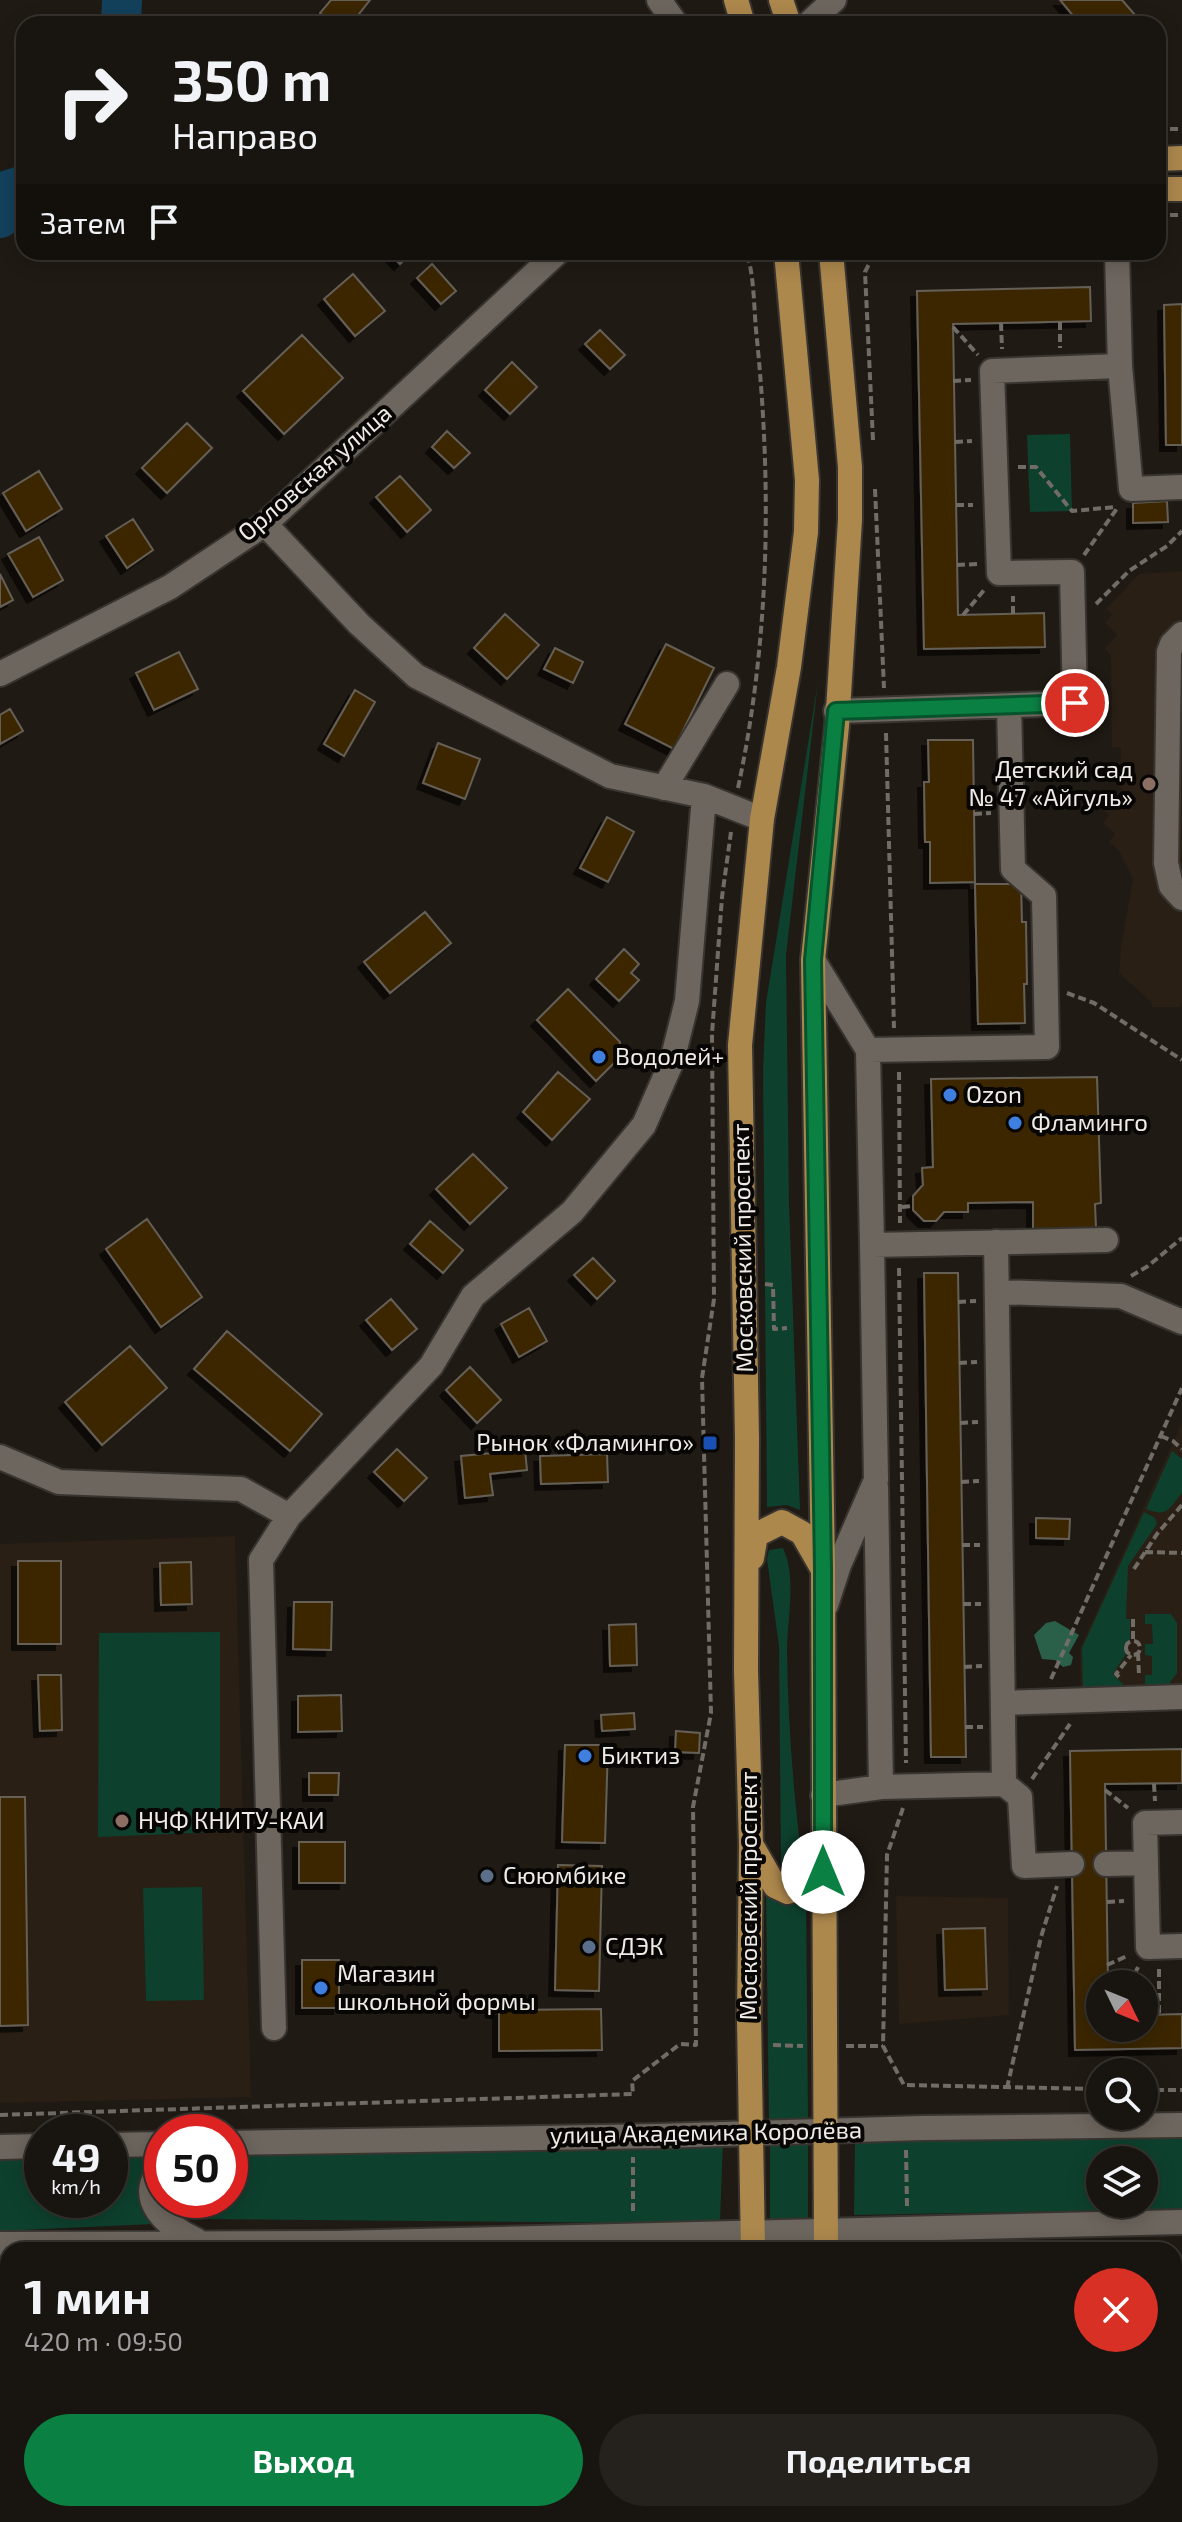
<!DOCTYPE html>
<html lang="ru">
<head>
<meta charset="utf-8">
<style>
	body { margin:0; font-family:"Exo 2",sans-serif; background:#25211d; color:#f1f3f6; height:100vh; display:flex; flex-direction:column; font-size:30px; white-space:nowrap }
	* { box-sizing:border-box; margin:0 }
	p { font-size:26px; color:#9f9e9e }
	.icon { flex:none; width:44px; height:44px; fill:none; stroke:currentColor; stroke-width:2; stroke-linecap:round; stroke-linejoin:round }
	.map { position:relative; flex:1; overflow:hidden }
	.details { position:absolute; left:0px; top:2242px; width:1182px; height:280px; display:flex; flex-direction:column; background:#18140f; border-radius:24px 24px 0 0; box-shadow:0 4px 20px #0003,0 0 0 2px #36332f }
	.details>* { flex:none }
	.hud { position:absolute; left:16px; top:16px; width:1150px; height:244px; border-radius:24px; box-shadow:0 4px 20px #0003,0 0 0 2px #36332f; background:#18140f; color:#f1f3f6; overflow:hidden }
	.needle { width:52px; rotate:133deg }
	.buttons { position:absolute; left:1086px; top:1970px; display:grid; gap:16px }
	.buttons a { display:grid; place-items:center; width:72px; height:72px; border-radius:50%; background:#18140f; box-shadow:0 4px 20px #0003,0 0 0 2px #36332f; font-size:40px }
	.speed { position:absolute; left:24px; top:2114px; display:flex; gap:16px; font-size:40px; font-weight:700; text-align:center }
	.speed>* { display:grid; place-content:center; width:104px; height:104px; border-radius:50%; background:#18140f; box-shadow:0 4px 20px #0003,0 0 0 2px #36332f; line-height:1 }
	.speed small { font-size:20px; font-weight:400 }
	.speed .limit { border:12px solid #d22; background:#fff; color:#111 }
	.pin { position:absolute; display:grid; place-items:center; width:68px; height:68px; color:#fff; margin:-34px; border:4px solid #fff; border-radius:50%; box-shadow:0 2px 8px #0007 }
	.me { position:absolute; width:88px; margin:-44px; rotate:0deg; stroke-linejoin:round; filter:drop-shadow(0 0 6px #0008) }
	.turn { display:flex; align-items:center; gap:28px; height:168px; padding:0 24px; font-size:36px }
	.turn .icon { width:104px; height:104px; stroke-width:2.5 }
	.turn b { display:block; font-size:56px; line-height:68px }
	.then { display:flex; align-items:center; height:76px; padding:0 24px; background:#0003; gap:16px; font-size:30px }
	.round { display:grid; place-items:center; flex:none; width:84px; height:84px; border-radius:42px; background:#25211d }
	.overview { display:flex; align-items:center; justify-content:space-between; height:136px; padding:0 24px }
	h1 { font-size:48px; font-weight:700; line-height:60px }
	.action { display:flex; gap:16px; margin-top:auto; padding:16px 24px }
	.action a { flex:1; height:92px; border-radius:48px; background:#0b8043; color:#fff; font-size:32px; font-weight:700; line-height:92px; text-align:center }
	.action a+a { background:#25211d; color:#f1f3f6 }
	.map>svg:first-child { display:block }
	.built { fill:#291f14 }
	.green { fill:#0e402e; fill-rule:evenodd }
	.forest { fill:#2a5f4a }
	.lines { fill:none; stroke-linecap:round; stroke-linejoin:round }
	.river { stroke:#13415c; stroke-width:40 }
	.building { fill:#3a2706; stroke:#655f56; stroke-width:2; filter:url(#shadow) }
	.minor-casing { stroke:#383430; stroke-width:28 }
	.major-casing { stroke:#383430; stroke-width:28 }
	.path { stroke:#716c66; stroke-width:4; stroke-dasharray:8 4; stroke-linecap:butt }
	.minor { stroke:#6d665e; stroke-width:24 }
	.major { stroke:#ad884d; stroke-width:24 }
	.route-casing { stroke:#07532c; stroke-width:20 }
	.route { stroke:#0b8043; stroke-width:14 }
	.education-dot { fill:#8d6e63; stroke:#080604; stroke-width:3 }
	.shop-dot { fill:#3f7fe0; stroke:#080604; stroke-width:3 }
	.transit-dot { fill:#1a4fb4; stroke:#080604; stroke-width:3 }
	.service-dot { fill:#5c6f8a; stroke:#080604; stroke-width:3 }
	.labels { text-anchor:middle; stroke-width:8; stroke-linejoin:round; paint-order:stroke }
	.street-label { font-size:24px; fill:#efebe6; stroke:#080604 }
	.poi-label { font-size:24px; fill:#efebe6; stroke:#080604; text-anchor:start }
</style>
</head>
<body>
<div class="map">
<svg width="1182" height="2522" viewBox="0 0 1182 2522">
	<defs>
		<filter id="shadow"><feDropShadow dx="-6" dy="6" stdDeviation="0" flood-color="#0009"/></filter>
	</defs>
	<rect width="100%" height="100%" fill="#201a14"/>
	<path class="built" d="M 1182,571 L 1182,1001 L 1181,1007 L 1152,1007 L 1151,1002 L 1119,973 L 1121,947 L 1133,879 L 1119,851 L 1109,842 L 1115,834 L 1103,823 L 1109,815 L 1103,810 L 1122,789 L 1111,779 L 1112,763 L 1121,762 L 1121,748 L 1112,747 L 1111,656 L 1105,648 L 1117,635 L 1105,623 L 1112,614 L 1106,609 L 1139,574 Z
		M 1182,1422 L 1182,1707 L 1081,1708 L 1080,1648 Z
		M 235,1536 L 251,2097 L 0,2103 L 0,1544 Z
		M 896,1896 L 1008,1898 L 1009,2015 L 899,2024 Z"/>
	<path class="green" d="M 1070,434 L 1072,511 L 1030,512 L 1027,435 Z
		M 818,682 L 786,955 L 789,1204 L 800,1510 L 787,1505 L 767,1507 L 763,1070 L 766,1003 Z
		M 1172,1451 L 1182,1459 L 1182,1493 C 1169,1508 1168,1518 1146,1509 Z
		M 1144,1512 L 1155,1518 L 1157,1524 L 1128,1566 L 1126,1619 L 1130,1619 L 1130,1639 L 1124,1645 L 1126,1654 L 1113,1674 L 1131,1693 L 1083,1693 L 1082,1648 Z
		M 783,1548 C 797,1578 787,1618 787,1651 C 788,1722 793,1791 802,1860 L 799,1868 L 793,1872 L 786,1871 L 781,1863 L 779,1646 L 767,1559 L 769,1550 Z
		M 1145,1614 L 1171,1614 L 1177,1623 L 1177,1673 L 1166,1688 L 1145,1689 L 1145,1675 L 1152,1675 L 1152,1656 L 1145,1655 L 1145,1644 L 1153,1644 L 1152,1624 L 1145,1624 Z
		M 220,1632 L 220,1832 L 98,1837 L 99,1633 Z
		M 202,1887 L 204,2000 L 146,2001 L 143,1888 Z
		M 766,1894 C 779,1907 793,1905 806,1894 L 808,2118 L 769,2120 Z
		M 1182,2137 L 1182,2209 L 854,2215 L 855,2141 ZM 1100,2160 L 1144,2160 L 1144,2204 L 1100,2204 Z
		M 723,2140 L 720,2221 L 646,2223 L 195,2219 L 178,2209 L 172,2200 L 230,2200 L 230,2154 Z
		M 770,2145 L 808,2145 L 808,2219 L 770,2219 Z
		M 160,2150 C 138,2172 137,2197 152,2224 L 0,2231 L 0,2159 L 42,2156 L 42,2200 L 110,2200 L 110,2153 Z"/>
	<path class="forest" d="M 1055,1621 L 1079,1635 L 1069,1653 L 1073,1657 L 1071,1665 L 1063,1667 L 1055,1660 L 1042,1659 L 1034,1635 L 1046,1623 Z"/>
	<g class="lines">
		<path class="river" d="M 121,24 L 122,0
			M 0,218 L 2,192 L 24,185"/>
	</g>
	<path class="building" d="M 331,0 L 370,0 L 351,24 L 334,24 L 320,13 Z
		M 1060,0 L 1122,0 L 1143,24 L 1080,24 Z
		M 388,252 L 412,252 L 400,264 Z
		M 432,264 L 456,291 L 441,304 L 417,278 Z
		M 353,274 L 385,311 L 355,336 L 324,299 Z
		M 1090,287 L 1091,321 L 953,324 L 958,615 L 1044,613 L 1045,647 L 924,649 L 917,291 Z
		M 1182,304 L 1182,445 L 1166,445 L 1164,305 Z
		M 600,330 L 625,355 L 610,369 L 585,344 Z
		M 302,335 L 343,378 L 284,434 L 243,391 Z
		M 512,362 L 537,387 L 510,414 L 485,390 Z
		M 187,423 L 212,448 L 167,493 L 142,468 Z
		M 447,431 L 470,453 L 454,468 L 432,447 Z
		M 39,471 L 62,509 L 26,531 L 3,493 Z
		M 400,476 L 431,510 L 407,532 L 376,497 Z
		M 1167,501 L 1168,522 L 1133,523 L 1133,503 Z
		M 133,519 L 153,550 L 127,568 L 106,536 Z
		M 39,537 L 63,580 L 33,597 L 8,554 Z
		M 0,574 L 13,600 L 0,607 Z
		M 505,614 L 539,645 L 507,679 L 474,648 Z
		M 666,644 L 714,668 L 674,749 L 625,724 Z
		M 555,648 L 583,662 L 573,683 L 544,669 Z
		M 179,652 L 198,689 L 154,710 L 136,673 Z
		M 355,690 L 375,702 L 344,756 L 324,744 Z
		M 10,709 L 23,731 L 0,744 L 0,715 Z
		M 928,740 L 973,740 L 975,882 L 930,883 L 930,842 L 925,842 L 924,782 L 929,782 Z
		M 438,743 L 480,759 L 465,799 L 423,783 Z
		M 607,817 L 634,832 L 608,882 L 580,868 Z
		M 975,884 L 1021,884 L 1022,922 L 1026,922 L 1027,984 L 1024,984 L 1025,1023 L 978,1024 Z
		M 425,912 L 451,943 L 390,993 L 364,962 Z
		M 624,949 L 639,964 L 631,973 L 639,980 L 619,1001 L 596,979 Z
		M 568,989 L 620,1042 L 617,1060 L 596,1081 L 537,1020 Z
		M 558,1072 L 590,1099 L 552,1140 L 523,1112 Z
		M 1097,1077 L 1101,1203 L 1095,1204 L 1096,1228 L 1033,1230 L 1033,1202 L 968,1203 L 968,1212 L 944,1212 L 936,1221 L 924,1221 L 913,1210 L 913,1196 L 923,1185 L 922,1168 L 933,1167 L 931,1079 Z
		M 473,1154 L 507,1188 L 470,1224 L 436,1189 Z
		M 147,1219 L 202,1297 L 161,1327 L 106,1249 Z
		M 430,1221 L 463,1250 L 443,1273 L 410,1244 Z
		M 593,1258 L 615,1281 L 597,1299 L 574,1275 Z
		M 924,1273 L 958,1273 L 966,1757 L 931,1757 Z
		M 391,1299 L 417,1329 L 392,1350 L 366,1320 Z
		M 529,1308 L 547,1341 L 519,1357 L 501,1324 Z
		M 227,1331 L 322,1414 L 290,1451 L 194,1369 Z
		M 130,1346 L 167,1388 L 102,1445 L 65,1402 Z
		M 470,1367 L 501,1400 L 477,1423 L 446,1390 Z
		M 397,1449 L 427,1478 L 404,1501 L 374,1472 Z
		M 525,1450 L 527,1470 L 490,1474 L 493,1495 L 465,1498 L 461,1456 Z
		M 607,1454 L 608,1482 L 541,1484 L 540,1456 Z
		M 1036,1518 L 1070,1519 L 1069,1539 L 1036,1538 Z
		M 18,1561 L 61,1561 L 61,1644 L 18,1644 Z
		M 191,1562 L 192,1604 L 161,1605 L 160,1563 Z
		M 294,1602 L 332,1602 L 331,1650 L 293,1649 Z
		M 636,1624 L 637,1665 L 610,1666 L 609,1625 Z
		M 38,1675 L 61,1675 L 62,1730 L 40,1731 Z
		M 341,1695 L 342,1731 L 298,1732 L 298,1696 Z
		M 634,1713 L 635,1729 L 602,1731 L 601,1715 Z
		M 676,1731 L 700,1733 L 699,1753 L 675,1752 Z
		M 565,1745 L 608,1745 L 605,1843 L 562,1842 Z
		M 1182,1749 L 1182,1783 L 1105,1784 L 1108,1984 L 1100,1984 L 1100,2028 L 1144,2028 L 1144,2015 L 1182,2014 L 1182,2048 L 1075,2050 L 1070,1751 Z
		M 309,1773 L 339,1773 L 338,1795 L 309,1795 Z
		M 0,1797 L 25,1797 L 28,2025 L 0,2026 Z
		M 299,1842 L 345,1842 L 345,1883 L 299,1883 Z
		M 558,1865 L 602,1866 L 599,1991 L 555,1990 Z
		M 985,1928 L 987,1989 L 945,1990 L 943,1929 Z
		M 302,1960 L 339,1960 L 339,2008 L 302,2008 Z
		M 601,2009 L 602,2050 L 499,2051 L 499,2010 Z
		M 0,2418 L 8,2418 L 8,2454 L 0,2454 Z
		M 387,2514 L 422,2514 L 422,2522 L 388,2522 Z
		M 533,2514 L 619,2514 L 619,2522 L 533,2522 Z
		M 1025,2514 L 1076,2514 L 1076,2522 L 1025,2522 Z"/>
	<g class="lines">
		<defs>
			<path id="minor" d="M 659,0 L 676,24
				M 808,24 L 834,0
				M 1120,366 L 1131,489 L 1182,487
				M 265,524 L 359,624 L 416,676 L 610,776 L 704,796 L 762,819
				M 1182,634 L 1172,644 L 1169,652 L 1166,863 L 1171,886 L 1182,898
				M 0,674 L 170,587 L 265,524 L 558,252
				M 836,711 L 1075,703 L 1072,572 L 999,573 L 992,371 L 1120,366 L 1117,252
				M 664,788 L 727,684
				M 813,960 L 868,1050 L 872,1245 L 876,1480 L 839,1565 L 826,1605
				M 868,1050 L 1047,1047 L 1044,896 L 1013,869 L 1009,706
				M 996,1242 L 1004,1784
				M 872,1245 L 1106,1240
				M 998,1292 L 1121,1296 L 1182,1322
				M 0,1457 L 59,1482 L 241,1489 L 289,1516
				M 876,1487 L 881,1787 L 1004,1784 L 1020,1797 L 1024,1866 L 1072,1864
				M 1003,1703 L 1182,1697
				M 823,1795 L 881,1787
				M 1182,1822 L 1145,1823 L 1148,1947 L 1182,1946
				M 1106,1864 L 1146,1863
				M 274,2028 L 261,1560 L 289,1516 L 431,1366 L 473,1296 L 572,1212 L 644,1125 L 672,1061 L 687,1001 L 704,796
				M 230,2143 L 658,2136 L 922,2128 L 1182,2125
				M 110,2145 L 162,2144
				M 0,2147 L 42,2146
				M 162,2167 C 133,2199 168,2227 196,2240
				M 0,2244 L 336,2243 L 1182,2222
				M 0,2327 L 8,2326
				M 29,2522 L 29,2514
				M 342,2522 L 343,2514"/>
			<path id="major" d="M 736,0 L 743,24
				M 781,0 L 789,24
				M 1158,159 L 1182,158
				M 1158,189 L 1182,189
				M 752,1558 L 756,1535 L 782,1522 L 802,1533 L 822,1568
				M 752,1846 L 775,1886 L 788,1892 L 805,1883 L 819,1851
				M 753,2250 L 749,2018 L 751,1844 L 746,1671 L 747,1438 L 740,1045 L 762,819 L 789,667 L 806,532 L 807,480 L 786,252
				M 826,2250 L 823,1568 L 813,960 L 837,726 L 850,520 L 850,467 L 831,252
				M 754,2514 L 754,2522
				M 829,2514 L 829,2522"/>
		</defs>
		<use href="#minor" class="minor-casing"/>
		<use href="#major" class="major-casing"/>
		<path class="path" d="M 1158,129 L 1182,129
			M 1158,215 L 1182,215
			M 1060,322 L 1060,348
			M 1001,323 L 1002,349
			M 953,327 L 978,355
			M 953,381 L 971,380
			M 873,440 L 865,272 L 875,252
			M 955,442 L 972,441
			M 1018,467 L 1036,467 L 1072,511 L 1116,507
			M 875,489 L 884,688
			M 956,505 L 973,505
			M 1084,555 L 1118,507
			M 957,565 L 978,564
			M 1096,604 L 1129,571 L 1167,546 L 1182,531
			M 1013,614 L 1013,596
			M 963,615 L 985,589
			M 886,733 L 894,1028
			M 738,788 C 770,638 772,483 756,330 C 754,308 754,271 746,252
			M 974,814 L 991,813
			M 1067,993 L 1094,1003 L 1182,1060
			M 899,1072 L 900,1223
			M 902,1207 L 913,1206
			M 899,1268 L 906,1763
			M 1131,1276 L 1148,1266 L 1182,1238
			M 765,1284 L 773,1285 L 774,1329 L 787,1328
			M 958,1302 L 976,1301
			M 959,1363 L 977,1362
			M 960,1423 L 978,1422
			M 1161,1436 L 1173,1441 L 1182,1449
			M 961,1482 L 979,1481
			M 962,1545 L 980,1545
			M 1145,1552 L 1182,1553
			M 1134,1569 L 1157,1534 L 1182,1505
			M 963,1604 L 981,1604
			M 1133,1619 L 1133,1642
			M1126 1648a7 7 0 1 1 14 0a7 7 0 1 1-14 0Z
			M 1138,1653 L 1139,1675
			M 964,1667 L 982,1666
			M 1119,1677 L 1116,1674 L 1131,1655
			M 1051,1679 L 1182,1388
			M 965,1727 L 983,1727
			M 1032,1779 L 1070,1724
			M 1154,1784 L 1155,1801
			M 1105,1790 L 1128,1808
			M 903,1808 L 887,1855 L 883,2046 L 904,2085 L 1100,2089
			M 1107,1902 L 1124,1901
			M 1107,1965 L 1127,1956
			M 1159,1969 L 1159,2015
			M 1130,1984 L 1138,1967
			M 773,2045 L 803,2046
			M 846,2046 L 883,2046
			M 1007,2088 L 1041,1937 L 1057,1886
			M 1144,2090 L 1182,2090
			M 0,2115 L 633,2094 L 632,2081 L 680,2044 L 696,2045 L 693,1807 L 711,1713 L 702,1378 L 714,1299 L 712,1034 L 722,897 L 731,832
			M 906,2150 L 907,2206
			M 633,2211 L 633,2157
			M 1174,2318 L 1182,2318
			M 0,2357 L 8,2356
			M 481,2514 L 481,2522
			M 638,2514 L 638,2522
			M 962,2514 L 962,2522
			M 277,2522 L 283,2514"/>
		<use href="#minor" class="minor"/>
		<use href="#major" class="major"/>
	</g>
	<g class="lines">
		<defs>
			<path id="route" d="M 823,1872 L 823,1568 L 813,960 L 836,711 L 1075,703"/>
		</defs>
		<use href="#route" class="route-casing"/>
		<use href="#route" class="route"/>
	</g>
	<g class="education-dot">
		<circle cx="1149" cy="784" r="8"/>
		<circle cx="122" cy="1821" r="8"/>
	</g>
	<g class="shop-dot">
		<circle cx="599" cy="1057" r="8"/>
		<circle cx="950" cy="1095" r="8"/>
		<circle cx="1015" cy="1123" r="8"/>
		<circle cx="585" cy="1756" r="8"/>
		<circle cx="321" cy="1988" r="8"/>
	</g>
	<rect class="transit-dot" x="702" y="1435" width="16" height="16" rx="4"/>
	<g class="service-dot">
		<circle cx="487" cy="1876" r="8"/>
		<circle cx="589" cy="1947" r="8"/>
	</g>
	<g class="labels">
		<g class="street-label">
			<text transform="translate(315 473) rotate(-41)" y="8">Орловская улица</text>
			<text transform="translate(743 1248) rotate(-91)" y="8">Московский проспект</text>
			<text transform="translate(749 1896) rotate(-90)" y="8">Московский проспект</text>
			<text transform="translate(706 2133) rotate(-1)" y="8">улица Академика Королёва</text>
		</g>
		<g class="poi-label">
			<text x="1133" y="778" text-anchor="end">Детский сад<tspan x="1133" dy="28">№ 47 «Айгуль»</tspan></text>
			<text x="615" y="1065">Водолей+</text>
			<text x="966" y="1103">Ozon</text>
			<text x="1031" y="1131">Фламинго</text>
			<text x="694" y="1451" text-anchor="end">Рынок «Фламинго»</text>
			<text x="601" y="1764">Биктиз</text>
			<text x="138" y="1829">НЧФ КНИТУ-КАИ</text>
			<text x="503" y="1884">Сююмбике</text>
			<text x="605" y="1955">СДЭК</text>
			<text x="337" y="1982">Магазин<tspan x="337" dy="28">школьной формы</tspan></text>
		</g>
	</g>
</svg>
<div class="buttons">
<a><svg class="needle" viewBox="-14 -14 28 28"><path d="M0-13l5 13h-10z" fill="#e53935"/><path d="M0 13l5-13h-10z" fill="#9f9e9e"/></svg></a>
<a><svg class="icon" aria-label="search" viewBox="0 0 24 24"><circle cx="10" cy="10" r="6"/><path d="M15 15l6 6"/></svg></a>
<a><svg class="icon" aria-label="layers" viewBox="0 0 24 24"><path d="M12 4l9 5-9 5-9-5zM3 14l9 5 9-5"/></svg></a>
</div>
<div class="speed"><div>49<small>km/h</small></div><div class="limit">50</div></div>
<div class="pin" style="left:1075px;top:703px;background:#d93025"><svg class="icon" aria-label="arrive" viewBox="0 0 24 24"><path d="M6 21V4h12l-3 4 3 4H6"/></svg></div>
<svg class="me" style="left:823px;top:1872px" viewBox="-20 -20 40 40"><circle r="19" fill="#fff"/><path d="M0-13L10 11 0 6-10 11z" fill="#0b8043"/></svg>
<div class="hud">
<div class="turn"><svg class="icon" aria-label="right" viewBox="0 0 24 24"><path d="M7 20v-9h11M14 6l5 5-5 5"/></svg><div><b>350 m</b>Направо</div></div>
<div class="then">Затем<svg class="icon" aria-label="arrive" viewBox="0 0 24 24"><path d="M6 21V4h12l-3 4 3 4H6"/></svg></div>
</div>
<section class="details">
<div class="overview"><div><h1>1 мин</h1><p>420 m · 09:50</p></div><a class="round" style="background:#d93025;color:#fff"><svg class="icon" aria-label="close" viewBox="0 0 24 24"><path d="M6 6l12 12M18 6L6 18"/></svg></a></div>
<div class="action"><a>Выход</a><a>Поделиться</a></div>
</section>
</div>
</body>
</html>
